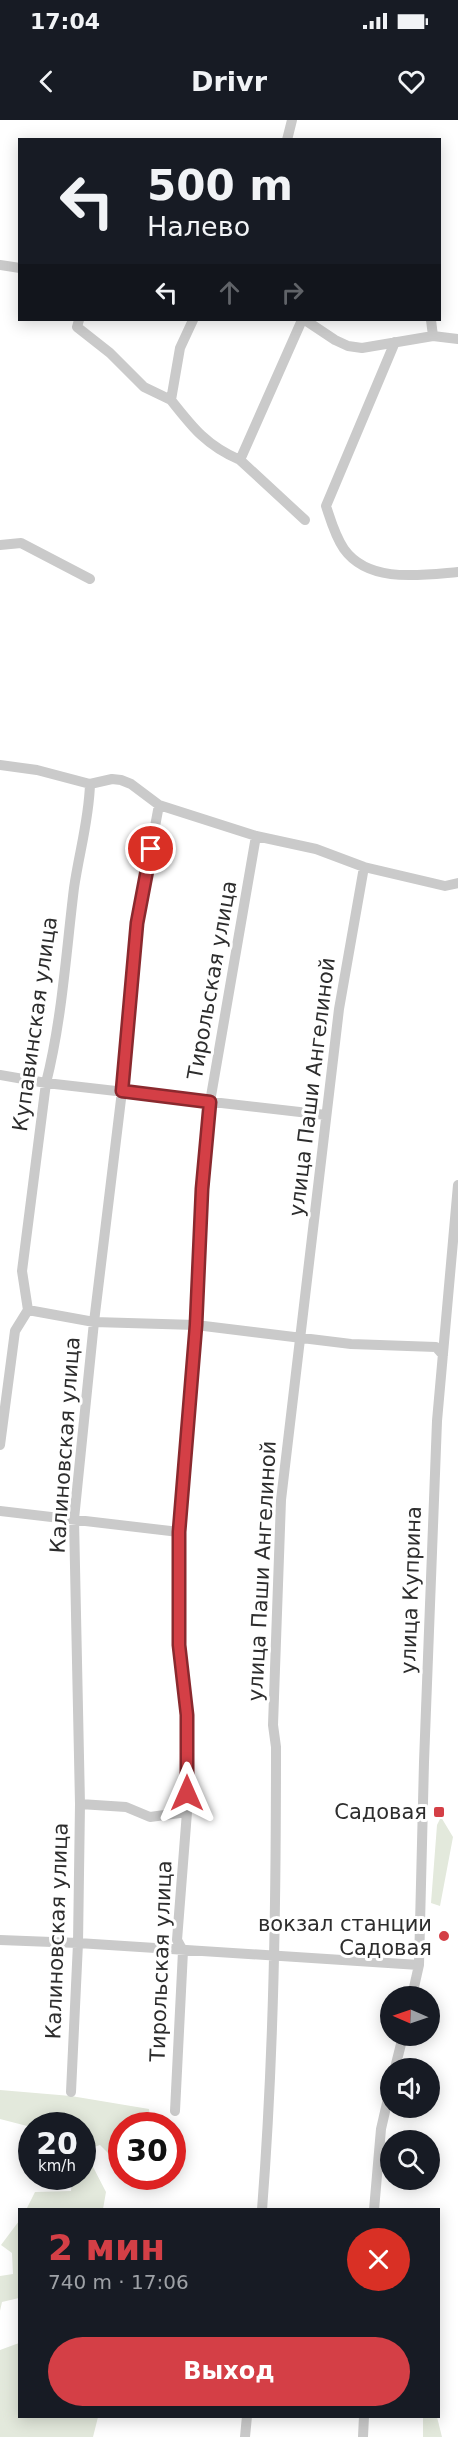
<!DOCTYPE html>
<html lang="ru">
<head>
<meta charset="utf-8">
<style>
	body { margin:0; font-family:"DejaVu Sans",sans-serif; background:#20242c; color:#f1f3f6; height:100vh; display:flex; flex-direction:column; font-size:22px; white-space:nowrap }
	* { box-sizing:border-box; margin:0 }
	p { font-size:20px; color:#9ea1a6 }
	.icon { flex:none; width:33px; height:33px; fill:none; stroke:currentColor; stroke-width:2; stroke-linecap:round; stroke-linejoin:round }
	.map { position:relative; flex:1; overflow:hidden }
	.side { position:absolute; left:18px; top:2088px; width:422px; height:210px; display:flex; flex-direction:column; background:#171b24; border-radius:0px; box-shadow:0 3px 15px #0003 }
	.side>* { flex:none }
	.banner { position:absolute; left:18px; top:18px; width:423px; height:183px; border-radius:0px; box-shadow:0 3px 15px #0003; background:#171b24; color:#f1f3f6; overflow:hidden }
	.needle { width:39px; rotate:272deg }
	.fabs { position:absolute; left:380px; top:1866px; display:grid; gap:12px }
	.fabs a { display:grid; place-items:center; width:60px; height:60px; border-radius:50%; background:#171b24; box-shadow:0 3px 15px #0003; font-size:30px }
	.speed { position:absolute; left:18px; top:1992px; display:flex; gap:12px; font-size:30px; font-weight:700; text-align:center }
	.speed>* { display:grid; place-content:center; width:78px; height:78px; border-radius:50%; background:#171b24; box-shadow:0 3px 15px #0003; line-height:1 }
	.speed small { font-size:15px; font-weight:400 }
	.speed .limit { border:9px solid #d22; background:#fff; color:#111 }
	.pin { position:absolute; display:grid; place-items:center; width:51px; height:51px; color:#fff; margin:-26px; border:3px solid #fff; border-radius:50%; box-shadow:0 2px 6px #0007 }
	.me { position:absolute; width:66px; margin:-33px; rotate:0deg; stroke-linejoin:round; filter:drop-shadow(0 0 4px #0008) }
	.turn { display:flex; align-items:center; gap:21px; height:126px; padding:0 30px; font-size:27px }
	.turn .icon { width:78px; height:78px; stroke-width:2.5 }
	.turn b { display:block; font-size:42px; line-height:51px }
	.lanes { display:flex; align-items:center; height:57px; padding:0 30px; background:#0003; justify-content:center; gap:30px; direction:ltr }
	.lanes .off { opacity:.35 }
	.round { display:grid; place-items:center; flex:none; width:63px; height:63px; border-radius:32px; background:#20242c }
	.head { display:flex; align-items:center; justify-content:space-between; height:102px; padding:0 30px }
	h1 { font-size:36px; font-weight:600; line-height:45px; color:#d43f46 }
	.cta { display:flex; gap:12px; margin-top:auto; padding:12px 30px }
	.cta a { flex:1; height:69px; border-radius:36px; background:#d43f46; color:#fff; font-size:24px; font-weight:600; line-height:69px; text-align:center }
	.status { display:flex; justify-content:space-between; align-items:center; height:42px; padding:0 30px; background:#171b24; direction:ltr }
	.status svg { height:16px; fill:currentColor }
	header { display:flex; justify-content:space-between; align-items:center; height:78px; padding:0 30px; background:#171b24; font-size:27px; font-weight:600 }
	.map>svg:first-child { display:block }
	.green { fill:#e3e9dc }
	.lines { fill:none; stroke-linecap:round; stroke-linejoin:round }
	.minor { stroke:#cacaca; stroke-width:10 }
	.route-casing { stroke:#8a292e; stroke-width:15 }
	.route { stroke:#d43f46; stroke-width:10 }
	.poi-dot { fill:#d43f46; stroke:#fff; stroke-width:2 }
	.labels { text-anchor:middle; stroke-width:6; stroke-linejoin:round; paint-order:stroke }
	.street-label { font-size:21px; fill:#2d2d2d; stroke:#fff }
	.poi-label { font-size:21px; fill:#2d2d2d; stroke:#fff; text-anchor:end }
</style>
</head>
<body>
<div class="status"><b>17:04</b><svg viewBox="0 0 49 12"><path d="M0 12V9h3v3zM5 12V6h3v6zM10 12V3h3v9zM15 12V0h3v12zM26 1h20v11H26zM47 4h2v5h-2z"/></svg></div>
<header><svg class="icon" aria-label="back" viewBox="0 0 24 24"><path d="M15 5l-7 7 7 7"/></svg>Drivr<svg class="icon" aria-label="heart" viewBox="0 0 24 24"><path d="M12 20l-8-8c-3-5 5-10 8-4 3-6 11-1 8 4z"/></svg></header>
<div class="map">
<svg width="458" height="2317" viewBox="0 0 458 2317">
	<rect width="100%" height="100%" fill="#fff"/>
	<path class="green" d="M 441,1697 L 453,1717 L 440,1786 L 431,1783 L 437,1705 Z
		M 0,1970 L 71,1976 L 149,1989 L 151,2005 L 122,2006 L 121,2046 L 100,2025 L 91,2028 L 91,2043 L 106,2072 L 103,2089 L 26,2090 L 35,2072 L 71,2071 L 72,2057 L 82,2056 L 82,2006 L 31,2007 L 0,1999 Z
		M 19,2101 L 19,2178 L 2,2182 L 0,2191 L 0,2156 L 13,2154 L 12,2133 L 1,2125 Z
		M 19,2223 L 20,2296 L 98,2297 L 93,2317 L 0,2317 L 0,2230 Z
		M 423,2297 L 437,2297 L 442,2317 L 423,2317 Z"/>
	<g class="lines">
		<path class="minor" d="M 287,20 L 292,0
			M 0,145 L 20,148
			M 79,200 L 77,207 L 110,233 L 144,267 L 171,280
			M 193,200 L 180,228 L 171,280 C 193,308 207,326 240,340
			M 302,200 L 240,340 L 305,400
			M 305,200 L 335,220 L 348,226 L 362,228 L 433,216 L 458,219
			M 431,200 L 433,216
			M 395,222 L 326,386 C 331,401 335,416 344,429 C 369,464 422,455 458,452
			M 0,425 L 21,423 L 90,459
			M 0,645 L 37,650 L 90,664 L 112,659 L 121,660 L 131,664 L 159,685 L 256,716 L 316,729 L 364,747 L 445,766 L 458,763
			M 0,955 L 46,963 L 326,995
			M 28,1190 L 94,1202 L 196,1205 L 351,1224 L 436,1227 L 443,1235
			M 0,1325 L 15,1211 L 28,1190 L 22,1151 L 46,963 C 62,900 66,833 74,768 C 79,733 89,700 90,664
			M 0,1391 L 179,1412
			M 80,1684 L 126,1687 L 150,1697 L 187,1692 L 177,1820 L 183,1831 L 175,1991
			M 187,1692 L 187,1595 L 179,1525 L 179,1412 L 196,1205 L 202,1069 L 210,982 L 256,716
			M 0,1820 L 78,1823 L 419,1845
			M 412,1876 L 419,1845 L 424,1642 L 437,1301 L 458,1065
			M 395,1948 L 403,1916
			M 71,1972 L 78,1823 L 80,1684 L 74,1399 L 94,1202 L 122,971 L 137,803 L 159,685
			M 262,2090 C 274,1935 276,1781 276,1627 L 273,1605 L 281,1380 L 339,889 L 364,747
			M 374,2090 L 381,2009 L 390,1970
			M 245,2317 L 247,2296
			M 363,2317 L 364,2296"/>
	</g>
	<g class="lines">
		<defs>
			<path id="route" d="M 151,729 L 137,803 L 122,971 L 210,982 L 202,1069 L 196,1205 L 179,1412 L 179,1525 L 187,1595 L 187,1673"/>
		</defs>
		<use href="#route" class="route-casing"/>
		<use href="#route" class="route"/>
	</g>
	<g class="poi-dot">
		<rect x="433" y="1686" width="12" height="12" rx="3"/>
		<circle cx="444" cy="1816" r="6"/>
	</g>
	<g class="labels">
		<g class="street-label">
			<text transform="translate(212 860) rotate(-80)" y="7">Тирольская улица</text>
			<text transform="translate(35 904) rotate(-82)" y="7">Купавинская улица</text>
			<text transform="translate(312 967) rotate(-83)" y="7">улица Паши Ангелиной</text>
			<text transform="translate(65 1325) rotate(-86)" y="7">Калиновская улица</text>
			<text transform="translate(262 1451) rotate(-87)" y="7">улица Паши Ангелиной</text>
			<text transform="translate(411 1470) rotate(-88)" y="7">улица Куприна</text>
			<text transform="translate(57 1811) rotate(-88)" y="7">Калиновская улица</text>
			<text transform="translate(161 1841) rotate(-88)" y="7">Тирольская улица</text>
		</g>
		<g class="poi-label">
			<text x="427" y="1699">Садовая</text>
			<text x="432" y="1811">вокзал станции<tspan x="432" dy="24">Садовая</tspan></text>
		</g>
	</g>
</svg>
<div class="fabs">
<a><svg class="needle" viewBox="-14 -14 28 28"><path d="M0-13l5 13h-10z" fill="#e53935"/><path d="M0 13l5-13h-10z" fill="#9ea1a6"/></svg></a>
<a><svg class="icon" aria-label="sound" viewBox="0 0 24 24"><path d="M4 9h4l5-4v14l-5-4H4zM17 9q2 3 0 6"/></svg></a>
<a><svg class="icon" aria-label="search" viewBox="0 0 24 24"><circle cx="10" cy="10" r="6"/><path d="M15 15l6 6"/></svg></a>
</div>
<div class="speed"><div>20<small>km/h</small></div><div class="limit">30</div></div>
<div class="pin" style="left:151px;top:729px;background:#d93025"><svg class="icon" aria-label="arrive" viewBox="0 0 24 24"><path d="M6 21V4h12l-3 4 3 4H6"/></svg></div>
<svg class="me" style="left:187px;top:1673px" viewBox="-20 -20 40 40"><path d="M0-17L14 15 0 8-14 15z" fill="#d43f46" stroke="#fff" stroke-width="4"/></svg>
<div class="banner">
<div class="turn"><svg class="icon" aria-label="left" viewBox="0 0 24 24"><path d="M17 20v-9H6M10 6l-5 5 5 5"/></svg><div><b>500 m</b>Налево</div></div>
<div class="lanes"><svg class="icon" aria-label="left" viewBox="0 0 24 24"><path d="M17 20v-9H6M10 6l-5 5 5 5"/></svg><svg class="icon off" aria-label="ahead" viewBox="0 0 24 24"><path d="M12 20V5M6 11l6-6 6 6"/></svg><svg class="icon off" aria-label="right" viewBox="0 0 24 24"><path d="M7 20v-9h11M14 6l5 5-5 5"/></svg></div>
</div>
<section class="side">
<div class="head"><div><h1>2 мин</h1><p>740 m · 17:06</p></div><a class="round" style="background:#d93025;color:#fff"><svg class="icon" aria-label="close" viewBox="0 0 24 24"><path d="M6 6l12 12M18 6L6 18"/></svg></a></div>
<div class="cta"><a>Выход</a></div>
</section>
</div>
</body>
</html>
